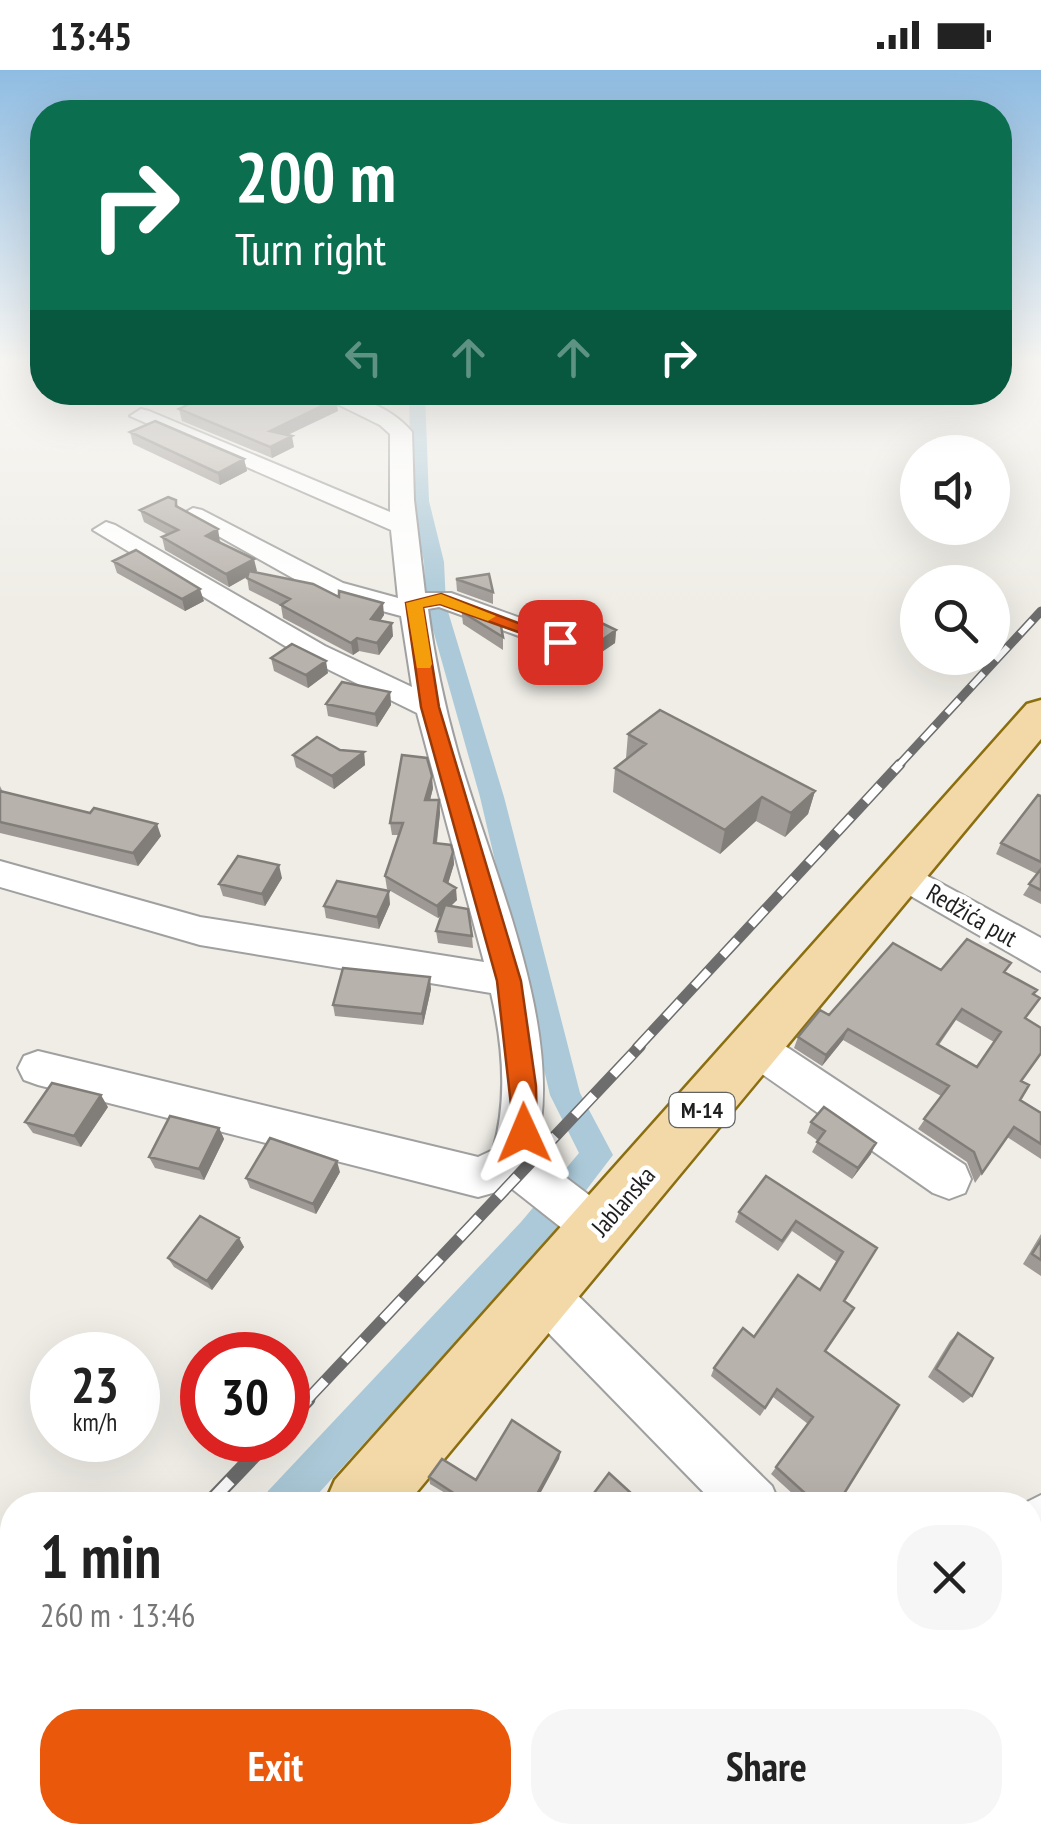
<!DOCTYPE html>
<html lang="en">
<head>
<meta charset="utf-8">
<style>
	body { margin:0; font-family:"PT Sans Narrow",sans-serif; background:#f6f6f6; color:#222; height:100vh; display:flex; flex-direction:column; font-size:38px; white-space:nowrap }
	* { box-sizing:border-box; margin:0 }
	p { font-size:32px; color:#767676 }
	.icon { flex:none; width:55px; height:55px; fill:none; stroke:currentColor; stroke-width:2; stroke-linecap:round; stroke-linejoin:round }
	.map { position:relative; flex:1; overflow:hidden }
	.sheet { position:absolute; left:0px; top:1422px; width:1042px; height:352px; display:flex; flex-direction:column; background:#fff; border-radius:40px 40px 0 0; box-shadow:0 10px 40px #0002 }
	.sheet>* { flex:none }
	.top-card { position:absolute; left:30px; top:30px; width:982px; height:305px; border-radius:40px; box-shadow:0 10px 40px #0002; background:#0b6e4f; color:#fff; overflow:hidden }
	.buttons { position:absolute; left:900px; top:365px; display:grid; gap:20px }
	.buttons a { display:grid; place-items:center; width:110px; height:110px; border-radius:50%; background:#fff; box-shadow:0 10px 40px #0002; font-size:50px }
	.speed { position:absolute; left:30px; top:1262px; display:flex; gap:20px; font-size:50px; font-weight:700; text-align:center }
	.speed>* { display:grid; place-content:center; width:130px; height:130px; border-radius:50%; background:#fff; box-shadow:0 10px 40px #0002; line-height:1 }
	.speed small { font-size:25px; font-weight:400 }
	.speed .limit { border:15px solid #d22; background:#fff; color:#111 }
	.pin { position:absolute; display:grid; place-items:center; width:85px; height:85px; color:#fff; margin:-42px; border-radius:20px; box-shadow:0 5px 15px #0006 }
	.me { position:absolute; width:110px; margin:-55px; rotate:359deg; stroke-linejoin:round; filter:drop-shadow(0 0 8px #0008) }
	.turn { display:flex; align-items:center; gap:35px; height:210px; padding:0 40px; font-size:45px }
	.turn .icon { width:130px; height:130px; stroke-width:2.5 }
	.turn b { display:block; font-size:70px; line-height:85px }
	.lanes { display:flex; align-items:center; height:95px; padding:0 40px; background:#0003; justify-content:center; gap:50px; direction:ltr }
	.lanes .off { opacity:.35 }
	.round { display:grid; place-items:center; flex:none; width:105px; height:105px; border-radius:40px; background:#f6f6f6 }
	.overview { display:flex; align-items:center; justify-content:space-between; height:170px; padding:0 40px }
	h1 { font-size:60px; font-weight:600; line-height:75px }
	.action { display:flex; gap:20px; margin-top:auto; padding:20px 40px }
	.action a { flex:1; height:115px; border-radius:40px; background:#ea580c; color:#fff; font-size:40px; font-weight:600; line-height:115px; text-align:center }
	.action a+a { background:#f6f6f6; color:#222 }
	.status { display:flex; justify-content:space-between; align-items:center; height:70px; padding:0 50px; background:#fff; direction:ltr }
	.status svg { height:28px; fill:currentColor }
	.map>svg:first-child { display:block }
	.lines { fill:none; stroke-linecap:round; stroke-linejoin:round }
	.canal { fill:#abc9d8; fill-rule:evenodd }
	.minor-casing { stroke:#a0a0a0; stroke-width:4 }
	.major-casing { stroke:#8b6e0f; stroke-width:5 }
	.minor { fill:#fff; fill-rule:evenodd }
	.major { fill:#f3d9a7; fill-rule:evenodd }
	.rail-far3-casing { stroke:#6d6d6d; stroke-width:9 }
	.rail-far2-casing { stroke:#6d6d6d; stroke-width:11 }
	.rail-far1-casing { stroke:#6d6d6d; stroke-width:12 }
	.rail-casing { stroke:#6d6d6d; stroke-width:15 }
	.rail-far3 { stroke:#fff; stroke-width:6; stroke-dasharray:18; stroke-linecap:butt }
	.rail-far2 { stroke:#fff; stroke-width:8; stroke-dasharray:21; stroke-linecap:butt }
	.rail-far1 { stroke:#fff; stroke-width:9; stroke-dasharray:28; stroke-linecap:butt }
	.rail { stroke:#fff; stroke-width:11; stroke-dasharray:34; stroke-linecap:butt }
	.wall { fill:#9e9994; fill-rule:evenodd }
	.shaded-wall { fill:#817d78 }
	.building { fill:#b8b2ac; stroke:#817d78; stroke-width:2.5; fill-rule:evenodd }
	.route { fill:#ea580c; stroke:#983908; stroke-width:2.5 }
	.slow { fill:#f59e0b }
	.labels { text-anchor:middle; stroke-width:9; stroke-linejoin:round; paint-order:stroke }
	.shield { fill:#fff; stroke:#626262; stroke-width:2.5 }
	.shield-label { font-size:22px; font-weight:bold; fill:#1f1f1f }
	.street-label { font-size:25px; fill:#1f1f1f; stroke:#fff }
</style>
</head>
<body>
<div class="status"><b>13:45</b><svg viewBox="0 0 49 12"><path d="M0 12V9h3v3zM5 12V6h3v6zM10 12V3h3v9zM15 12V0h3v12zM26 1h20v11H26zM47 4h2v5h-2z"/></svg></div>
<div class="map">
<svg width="1041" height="1773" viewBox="0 0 1041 1773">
	<rect width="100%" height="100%" fill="#efede6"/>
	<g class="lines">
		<path class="canal" d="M 409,322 L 425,322 L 429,431 L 444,492 L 446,535 L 504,727 L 580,1023 L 613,1085 L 545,1174 L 308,1435 L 262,1435 L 268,1421 L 521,1152 L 579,1083 L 550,1025 L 480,727 L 426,535 L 424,492 L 411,431 Z
			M 12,1703 L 12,1758 L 0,1763 L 0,1708 Z"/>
		<defs>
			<path id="minor" d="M 313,322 C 348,322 389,334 412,362 L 414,430 L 425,523 L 451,523 L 570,566 L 574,572 L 570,578 L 560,581 L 439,537 L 428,539 C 434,585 444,634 457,680 C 491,800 568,962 535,1084 L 614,1144 L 621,1159 L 614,1174 L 598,1180 L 582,1174 L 511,1118 L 478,1127 L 38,1015 L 24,1010 L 18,998 L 24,986 L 38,981 L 478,1087 L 493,1080 C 508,1029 503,975 491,923 L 200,875 L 0,817 L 0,791 L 200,847 L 484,892 L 417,643 L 305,588 L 93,460 L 106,452 L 115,455 L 325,576 L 412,617 L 401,546 L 323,525 L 181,445 L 193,438 L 202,440 L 343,513 L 398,528 L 391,460 L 130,346 L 141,339 L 149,341 L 390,442 L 390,364 L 380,355 Z
				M 902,792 L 1041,868 L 1041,901 L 890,814 L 884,805 L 890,796 Z
				M 756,961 L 770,966 L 965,1095 L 971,1109 L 965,1123 L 949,1129 L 933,1123 L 742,990 L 736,978 L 742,966 Z
				M 543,1201 L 560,1208 L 772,1416 L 780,1435 L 716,1435 L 526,1240 L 519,1224 L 526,1208 Z
				M 1041,1425 L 1041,1493 L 1030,1497 L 1030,1435 L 1021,1435 Z
				M 1030,1673 L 1041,1678 L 1041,1746 L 1030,1741 Z
				M 641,1762 L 704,1762 L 700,1773 L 636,1773 Z"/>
			<path id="major" d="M 1041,630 L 1041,669 L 406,1435 L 324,1435 L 335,1410 L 1027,634 Z
				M 31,1762 L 120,1762 L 115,1773 L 27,1773 Z"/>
		</defs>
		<use href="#minor" class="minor-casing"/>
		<use href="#major" class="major-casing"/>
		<use href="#minor" class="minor"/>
		<use href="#major" class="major"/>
		<defs>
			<path id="rail-far3" d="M 898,696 L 1041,541"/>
			<path id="rail-far2" d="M 637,978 L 900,694"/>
			<path id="rail-far1" d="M 306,1331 L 640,976"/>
			<path id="rail" d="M 288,1350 L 308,1329
				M 207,1435 L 269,1370
				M 0,1654 L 12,1641"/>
		</defs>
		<use href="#rail-far3" class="rail-far3-casing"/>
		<use href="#rail-far2" class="rail-far2-casing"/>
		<use href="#rail-far1" class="rail-far1-casing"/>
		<use href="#rail" class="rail-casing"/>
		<use href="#rail-far3" class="rail-far3"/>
		<use href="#rail-far2" class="rail-far2"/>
		<use href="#rail-far1" class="rail-far1"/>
		<use href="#rail" class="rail"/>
	</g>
	<path class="wall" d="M 160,322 L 198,322 L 191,328 Z
		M 247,327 L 331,327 L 338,341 L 288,365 L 294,377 L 272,388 L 182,351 L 179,339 Z
		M 130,362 L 244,389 L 247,401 L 220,415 L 133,374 Z
		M 176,430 L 178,437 L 257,501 L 255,502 L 339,527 L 384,545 L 380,551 L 393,566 L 379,585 L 359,581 L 353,585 L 283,548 L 281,536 L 249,520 L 247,507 L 229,517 L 165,480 L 162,467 L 168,465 L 144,452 L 140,440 Z
		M 113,491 L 204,531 L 185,541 L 117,503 Z
		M 456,509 L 493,522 L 493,534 L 457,521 Z
		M 461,537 L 503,567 L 503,580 L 463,554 Z
		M 574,553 L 616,560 L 615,573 L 587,592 L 568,582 L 569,570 L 574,565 Z
		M 271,588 L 328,603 L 308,618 L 274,601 Z
		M 390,622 L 391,635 L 377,657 L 328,646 L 326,634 Z
		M 628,664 L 815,721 L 808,744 L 785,767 L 756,751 L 720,784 L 613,722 L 615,698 L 627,689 L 626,688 Z
		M 340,680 L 364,682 L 365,695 L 334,719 L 296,697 L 293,685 Z
		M 0,716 L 3,722 L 161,766 L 138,796 L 0,763 Z
		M 433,718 L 430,730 L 439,730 L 440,743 L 437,773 L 453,782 L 454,794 L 448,813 L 457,830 L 451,836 L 472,866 L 473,878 L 438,873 L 436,861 L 442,845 L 438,848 L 387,819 L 385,806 L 399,765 L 392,765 L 390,753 Z
		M 1041,726 L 1041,834 L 1023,825 L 1037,804 L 996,784 L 1001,773 Z
		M 282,808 L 265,836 L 223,826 L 219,814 Z
		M 390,834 L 379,859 L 326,848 L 324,836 Z
		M 941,900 L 1005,902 L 1034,925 L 1025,949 L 1020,1030 L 1041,1043 L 1041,1089 L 1007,1067 L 975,1113 L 967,1092 L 918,1059 L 941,1026 L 843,970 L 822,996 L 794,978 L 798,967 L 829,945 ZM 956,950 L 994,972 L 977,997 L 939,975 Z
		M 431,919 L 423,955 L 335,946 L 333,935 Z
		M 108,1037 L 81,1077 L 33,1063 L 25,1052 Z
		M 811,1052 L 871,1084 L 852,1109 L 812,1082 L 818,1071 L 807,1063 Z
		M 219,1058 L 224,1069 L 204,1110 L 155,1098 L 149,1087 Z
		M 340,1102 L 316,1144 L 250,1118 L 246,1108 Z
		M 766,1106 L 877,1178 L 844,1231 L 825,1281 L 837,1435 L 805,1435 L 771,1404 L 808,1354 L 773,1327 L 760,1346 L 711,1306 L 714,1298 L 820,1220 L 837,1192 L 792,1161 L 778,1181 L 735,1152 L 739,1142 Z
		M 1041,1164 L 1041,1206 L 1023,1194 Z
		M 239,1168 L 244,1177 L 212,1220 L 174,1197 L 168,1188 Z
		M 958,1263 L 972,1326 L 963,1333 L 928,1307 L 950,1271 Z
		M 560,1382 L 559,1389 L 462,1433 L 430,1414 L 429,1407 L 476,1410 Z
		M 1041,1520 L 1041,1629 L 1030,1619 L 1030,1527 L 1032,1523 Z
		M 729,1762 L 908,1762 L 905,1773 L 724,1773 Z"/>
	<path class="shaded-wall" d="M 330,324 L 331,332 L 336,329 L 338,341 L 272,372 L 270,361 Z
		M 292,366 L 294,377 L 272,388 L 270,377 Z
		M 244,389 L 247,401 L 220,415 L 218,403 Z
		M 218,459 L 220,472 L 209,478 L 206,466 Z
		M 254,489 L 257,501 L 229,517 L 226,504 Z
		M 200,519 L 204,531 L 185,541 L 182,529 Z
		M 383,533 L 384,545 L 373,561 L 371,549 Z
		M 392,553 L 393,566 L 379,585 L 377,573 Z
		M 616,560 L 615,573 L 587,592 L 588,580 Z
		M 357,568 L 359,581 L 353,585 L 351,573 Z
		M 326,591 L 328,603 L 308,618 L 306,605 Z
		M 390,622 L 391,635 L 377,657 L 375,644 Z
		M 364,682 L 365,695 L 334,719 L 332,706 Z
		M 432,706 L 433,718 L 427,742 L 425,730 Z
		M 815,721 L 808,744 L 785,767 L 791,743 Z
		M 762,727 L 756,751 L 720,784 L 725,760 Z
		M 439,730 L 440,743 L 435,785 L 434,773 Z
		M 157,754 L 161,766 L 138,796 L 133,783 Z
		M 453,782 L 454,794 L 445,824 L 444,811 Z
		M 279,795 L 282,808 L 265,836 L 262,824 Z
		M 456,818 L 457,830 L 438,848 L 437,836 Z
		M 389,821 L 390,834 L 379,859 L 377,847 Z
		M 430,907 L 431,919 L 423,955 L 422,944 Z
		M 848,959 L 843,970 L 822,996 L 826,985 Z
		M 101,1025 L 108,1037 L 81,1077 L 74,1066 Z
		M 219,1058 L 224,1069 L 204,1110 L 199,1099 Z
		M 876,1073 L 871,1084 L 852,1109 L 858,1098 Z
		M 337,1091 L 340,1102 L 316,1144 L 313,1134 Z
		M 239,1168 L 244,1177 L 212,1220 L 207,1211 Z
		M 560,1382 L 559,1389 L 534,1435 L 531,1435 Z
		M 308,1762 L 313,1762 L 315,1764 L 309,1773 L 305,1773 Z
		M 415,1762 L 419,1762 L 430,1773 L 426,1773 Z"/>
	<path class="building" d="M 214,322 L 226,322 L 247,327 L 257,322 L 327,322 L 330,324 L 327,326 L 336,329 L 270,361 L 292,366 L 270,377 L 179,339 Z
		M 155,351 L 244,389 L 218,403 L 130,362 Z
		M 168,427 L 176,430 L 176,436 L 218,459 L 206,466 L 254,489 L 226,504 L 162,467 L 178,460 L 140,440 Z
		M 136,480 L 200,519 L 182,529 L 113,491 Z
		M 249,501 L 313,514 L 339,527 L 339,521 L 383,533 L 371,549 L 392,553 L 377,573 L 357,568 L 351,573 L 281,535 L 290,529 L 247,508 Z
		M 489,504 L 493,522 L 456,509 Z
		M 461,537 L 500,551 L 503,567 L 462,542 Z
		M 585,545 L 616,560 L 588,580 L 569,570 L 578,562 L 574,553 Z
		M 292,574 L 326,591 L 306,605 L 271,588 Z
		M 342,612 L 390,622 L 375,644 L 326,634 Z
		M 660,640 L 815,721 L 791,743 L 762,727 L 725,760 L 615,698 L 646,674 L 628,664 Z
		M 317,667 L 340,680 L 364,682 L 332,706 L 293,685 Z
		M 402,685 L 427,688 L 432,706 L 425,730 L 439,730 L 434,773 L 451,775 L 453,782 L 444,811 L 456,818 L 437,836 L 385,806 L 403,753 L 390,753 Z
		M 0,721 L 90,743 L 94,738 L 157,754 L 133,783 L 0,752 Z
		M 1038,725 L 1041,726 L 1041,792 L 1001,773 Z
		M 238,786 L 279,795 L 262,824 L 219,814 Z
		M 1041,799 L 1041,820 L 1029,814 Z
		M 337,811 L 389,821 L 377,847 L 324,836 Z
		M 445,835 L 468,839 L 472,866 L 436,861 Z
		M 967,869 L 1011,893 L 1004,902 L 1037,920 L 1033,924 L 1040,928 L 1025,948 L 1041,958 L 1041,983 L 1021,1011 L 1029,1015 L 1020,1030 L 1041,1043 L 1041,1074 L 1014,1057 L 982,1103 L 974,1082 L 924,1049 L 949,1016 L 848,959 L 826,985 L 798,967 L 820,940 L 829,945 L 893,873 L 941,900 ZM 962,939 L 1001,962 L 977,997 L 937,974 Z
		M 343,898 L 430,907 L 422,944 L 333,935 Z
		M 52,1013 L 101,1025 L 74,1066 L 25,1052 Z
		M 824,1037 L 876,1073 L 858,1098 L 817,1072 L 825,1061 L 811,1052 Z
		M 170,1046 L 219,1058 L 199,1099 L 149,1087 Z
		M 270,1068 L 337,1091 L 313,1134 L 246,1108 Z
		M 766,1106 L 877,1178 L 844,1231 L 854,1238 L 825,1281 L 899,1335 L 837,1435 L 818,1435 L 776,1397 L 813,1347 L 777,1319 L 765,1338 L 714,1298 L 743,1258 L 754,1267 L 798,1205 L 820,1220 L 843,1182 L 796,1151 L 782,1171 L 739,1142 Z
		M 200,1146 L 239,1168 L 207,1211 L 168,1188 Z
		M 1041,1170 L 1041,1190 L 1032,1184 Z
		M 958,1263 L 993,1288 L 972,1326 L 936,1299 Z
		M 512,1350 L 560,1382 L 531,1435 L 461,1435 L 464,1430 L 429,1407 L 442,1389 L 476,1410 Z
		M 609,1403 L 644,1435 L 585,1435 Z
		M 1041,1522 L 1041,1616 L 1030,1607 L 1030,1544 Z
		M 208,1762 L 308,1762 L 310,1765 L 305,1773 L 200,1773 Z
		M 370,1762 L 415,1762 L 426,1773 L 380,1773 Z
		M 734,1762 L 908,1762 L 909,1764 L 905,1773 L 729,1773 Z"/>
	<linearGradient id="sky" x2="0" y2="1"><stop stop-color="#8fbce2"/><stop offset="0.54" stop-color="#f8f7f4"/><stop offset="1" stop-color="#f8f7f4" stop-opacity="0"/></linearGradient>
	<rect width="1041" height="539" fill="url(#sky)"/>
	<path class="route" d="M 441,524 L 569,572 L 560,577 L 440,534 L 423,537 L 439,637 L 521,911 L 536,1016 L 537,1063 L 533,1071 L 524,1074 L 515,1071 L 497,911 L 421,637 L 406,533 Z"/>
	<path class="slow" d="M 441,524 L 496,546 L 488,551 L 440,534 L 423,537 L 432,594 L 430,598 L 417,598 L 406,533 Z"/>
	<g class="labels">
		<rect class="shield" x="669.5" y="1023" width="65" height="34" rx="8"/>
		<g class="shield-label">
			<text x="702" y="1048">M-14</text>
		</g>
		<g class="street-label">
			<text transform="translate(972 845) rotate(30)" y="9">Redžića put</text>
			<text transform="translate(623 1131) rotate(-49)" y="9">Jablanska</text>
		</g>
	</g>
</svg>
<div class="buttons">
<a><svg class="icon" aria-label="sound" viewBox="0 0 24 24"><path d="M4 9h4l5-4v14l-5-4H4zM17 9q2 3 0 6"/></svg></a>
<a><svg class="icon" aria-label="search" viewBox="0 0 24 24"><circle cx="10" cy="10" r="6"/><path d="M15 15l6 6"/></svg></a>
</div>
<div class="speed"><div>23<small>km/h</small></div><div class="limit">30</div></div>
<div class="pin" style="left:560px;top:572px;background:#d93025"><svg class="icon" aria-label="arrive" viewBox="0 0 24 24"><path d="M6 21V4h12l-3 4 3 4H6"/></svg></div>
<svg class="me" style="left:524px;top:1063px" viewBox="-20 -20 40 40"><path d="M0-17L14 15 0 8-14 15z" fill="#ea580c" stroke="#fff" stroke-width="4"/></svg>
<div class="top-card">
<div class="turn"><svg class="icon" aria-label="right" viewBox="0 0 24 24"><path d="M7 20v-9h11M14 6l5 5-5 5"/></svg><div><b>200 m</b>Turn right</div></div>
<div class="lanes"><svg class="icon off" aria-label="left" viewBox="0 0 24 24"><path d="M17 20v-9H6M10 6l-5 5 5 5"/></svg><svg class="icon off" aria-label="ahead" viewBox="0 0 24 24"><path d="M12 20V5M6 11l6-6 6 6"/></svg><svg class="icon off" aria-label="ahead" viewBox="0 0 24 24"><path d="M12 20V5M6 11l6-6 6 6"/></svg><svg class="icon" aria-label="right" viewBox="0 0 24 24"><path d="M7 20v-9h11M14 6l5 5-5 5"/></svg></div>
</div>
<section class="sheet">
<div class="overview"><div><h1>1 min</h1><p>260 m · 13:46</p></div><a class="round"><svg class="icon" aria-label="close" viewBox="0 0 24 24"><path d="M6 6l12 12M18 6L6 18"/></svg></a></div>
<div class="action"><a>Exit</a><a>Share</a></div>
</section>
</div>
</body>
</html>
